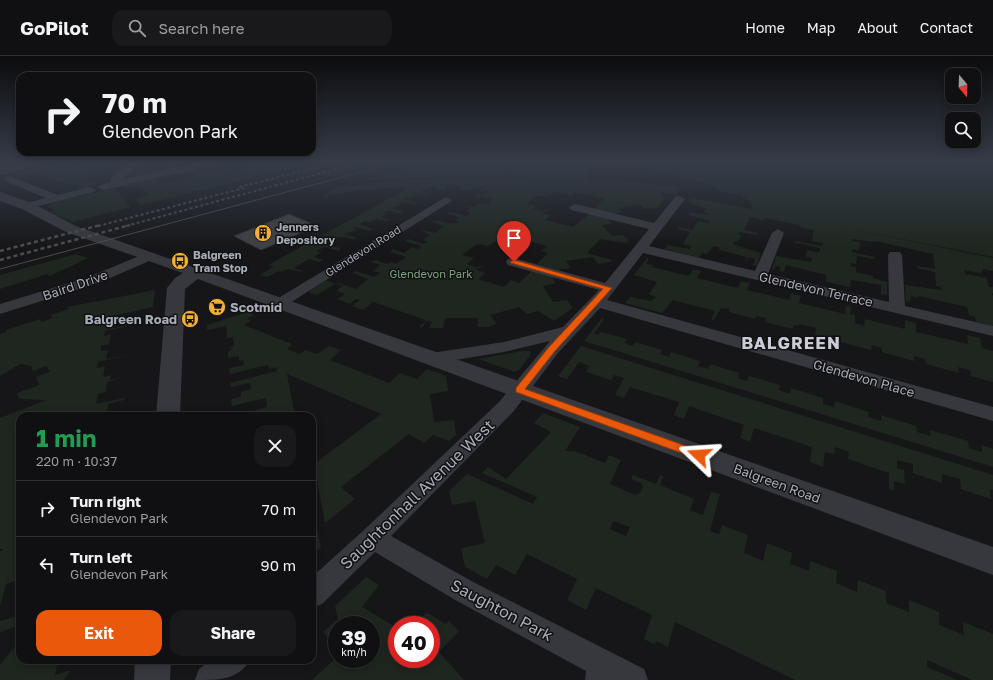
<!DOCTYPE html>
<html lang="en">
<head>
<meta charset="utf-8">
<style>
	body { margin:0; font-family:"Golos Text",sans-serif; background:#19191b; color:#f1f3f6; height:100vh; display:flex; flex-direction:column; font-size:15px; white-space:nowrap }
	* { box-sizing:border-box; margin:0 }
	p { font-size:13px; color:#9c9d9f }
	.icon { flex:none; width:22px; height:22px; fill:none; stroke:currentColor; stroke-width:2; stroke-linecap:round; stroke-linejoin:round }
	.map { position:relative; flex:1; overflow:hidden }
	.drawer { position:absolute; left:16px; top:356px; width:300px; height:252px; display:flex; flex-direction:column; background:#101012; border-radius:12px; box-shadow:0 2px 10px #0003,0 0 0 1px #303032 }
	.drawer>* { flex:none }
	.guide { position:absolute; left:16px; top:16px; width:300px; height:84px; border-radius:12px; box-shadow:0 2px 10px #0003,0 0 0 1px #303032; background:#101012; color:#f1f3f6; overflow:hidden }
	.needle { width:26px; rotate:161deg }
	.tools { position:absolute; left:945px; top:12px; display:grid; gap:8px }
	.tools a { display:grid; place-items:center; width:36px; height:36px; border-radius:8px; background:#101012; box-shadow:0 2px 10px #0003,0 0 0 1px #303032; font-size:20px }
	.speed { position:absolute; left:328px; top:560px; display:flex; gap:8px; font-size:20px; font-weight:700; text-align:center }
	.speed>* { display:grid; place-content:center; width:52px; height:52px; border-radius:50%; background:#101012; box-shadow:0 2px 10px #0003,0 0 0 1px #303032; line-height:1 }
	.speed small { font-size:10px; font-weight:400 }
	.speed .limit { border:6px solid #d22; background:#fff; color:#111 }
	.pin { position:absolute; display:grid; place-items:center; width:34px; height:34px; color:#fff; margin:-41px -17px; border-radius:50% 50% 50% 0; rotate:-45deg; box-shadow:0 0 4px #0007 }
	.pin .icon { rotate:45deg }
	.me { position:absolute; width:44px; margin:-22px; rotate:290deg; stroke-linejoin:round; filter:drop-shadow(0 0 3px #0008) }
	.turn { display:flex; align-items:center; gap:14px; height:84px; padding:0 20px; font-size:18px }
	.turn .icon { width:52px; height:52px; stroke-width:2.5 }
	.turn b { display:block; font-size:28px; line-height:34px }
	.round { display:grid; place-items:center; flex:none; width:42px; height:42px; border-radius:12px; background:#19191b }
	.overview { display:flex; align-items:center; justify-content:space-between; height:68px; padding:0 20px }
	h1 { font-size:24px; font-weight:700; line-height:30px; color:#1e9e55 }
	.primary-button { display:flex; gap:8px; margin-top:auto; padding:8px 20px }
	.primary-button a { flex:1; height:46px; border-radius:12px; background:#ea580c; color:#fff; font-size:16px; font-weight:700; line-height:46px; text-align:center }
	.primary-button a+a { background:#19191b; color:#f1f3f6 }
	ul { padding:0; list-style:none }
	li { display:flex; align-items:center; gap:12px; height:56px; padding:0 20px; border-top:1px solid #303032 }
	li div { flex:1 }
	li b { display:block; font-size:15px }
	li em { font-style:normal }
	header { display:flex; align-items:center; gap:24px; box-sizing:border-box; height:56px; padding:0 20px; background:#101012; border-bottom:1px solid #303032 }
	header strong { font-size:19px }
	nav { display:flex; gap:22px; margin-inline-start:auto; font-size:14px }
	.search { width:280px; height:36px; background:#19191b; display:flex; align-items:center; gap:10px; box-sizing:border-box; padding:0 14px; border-radius:12px; color:#9c9d9f; font-size:15px }
	.map>svg:first-child { display:block }
	.green { fill:#1e261f; fill-rule:evenodd }
	.building { fill:#404145; stroke:#303034 }
	.lines { fill:none; stroke-linecap:round; stroke-linejoin:round }
	.minor { fill:#37383d; fill-rule:evenodd }
	.tertiary { fill:#37383d; fill-rule:evenodd }
	.tram { stroke:#4a4c52; stroke-width:1 }
	.rail-far1 { stroke:#4a4c52; stroke-width:2; stroke-dasharray:3 2.5; stroke-linecap:butt }
	.rail { stroke:#4a4c52; stroke-width:2.5; stroke-dasharray:4 3; stroke-linecap:butt }
	.route { fill:#ea580c; stroke:#983908 }
	.labels { text-anchor:middle; stroke-width:3; stroke-linejoin:round; paint-order:stroke }
	.far-poi-label { font-size:11px; font-weight:bold; fill:#a8adb8; stroke:#111113; text-anchor:start }
	.far-street-label { font-size:11px; fill:#a8adb8; stroke:#111113 }
	.far-park-label { font-size:11px; fill:#7fa381; stroke:#111113 }
	.street-label { font-size:13px; fill:#a8adb8; stroke:#111113 }
	.poi-label { font-size:13px; font-weight:bold; fill:#a8adb8; stroke:#111113; text-anchor:start }
	.near-street-label { font-size:16px; fill:#a8adb8; stroke:#111113 }
	.district-label { font-size:17px; font-weight:bold; letter-spacing:1px; fill:#c9ccd4; stroke:#111113 }
</style>
</head>
<body>
<header>
<strong>GoPilot</strong>
<div class="search"><svg class="icon" aria-label="search" viewBox="0 0 24 24"><circle cx="10" cy="10" r="6"/><path d="M15 15l6 6"/></svg>Search here</div>
<nav><a>Home</a><a>Map</a><a>About</a><a>Contact</a></nav>
</header>
<div class="map">
<svg width="993" height="624" viewBox="0 0 993 624">
	<rect width="100%" height="100%" fill="#161618"/>
	<path class="green" d="M 85,106 L 109,106 L 85,125 L 99,125 L 92,131 L 79,134 L 77,127 C 61,132 49,117 34,117 C 24,118 23,122 12,118 L 48,109 L 62,112 Z
		M 255,106 L 264,108 L 268,106 L 314,106 L 141,149 L 135,143 L 149,139 L 140,129 L 126,132 L 123,130 L 156,122 L 163,128 L 198,120 L 192,114 L 203,114 L 201,118 L 223,117 L 226,113 L 232,112 L 236,115 L 256,110 L 253,107 Z
		M 364,106 L 382,106 L 327,121 L 321,118 Z
		M 421,106 L 589,106 L 586,121 L 591,124 L 584,125 L 594,126 L 591,124 L 626,125 L 683,131 L 675,138 L 660,136 L 662,137 L 662,140 L 665,142 L 657,152 L 645,153 L 640,149 L 618,152 L 622,156 L 612,158 L 593,154 L 604,143 L 576,136 L 572,140 L 558,137 L 556,135 L 548,141 L 538,139 L 527,147 L 537,150 L 533,153 L 541,155 L 556,152 L 542,157 L 550,159 L 545,164 L 573,171 L 589,158 L 607,162 L 612,168 L 602,169 L 612,180 L 623,179 L 629,184 L 626,187 L 600,183 L 587,197 L 612,204 L 610,206 L 598,208 L 593,201 L 566,205 L 571,212 L 558,214 L 537,208 L 548,197 L 542,195 L 547,190 L 523,184 L 517,189 L 507,186 L 504,188 L 494,186 L 488,190 L 477,188 L 462,199 L 474,202 L 467,208 L 476,211 L 487,210 L 475,213 L 485,217 L 478,223 L 504,231 L 511,224 L 519,227 L 532,215 L 552,221 L 556,227 L 543,230 L 553,246 L 567,244 L 573,252 L 554,265 L 538,255 L 527,258 L 519,251 L 490,259 L 497,268 L 488,271 L 478,271 L 478,262 L 445,262 L 443,272 L 429,272 L 432,266 L 426,265 L 422,272 L 419,271 L 426,264 L 373,246 L 363,254 L 352,250 L 360,244 L 356,243 L 350,248 L 337,243 L 345,238 L 336,235 L 343,230 L 336,228 L 338,227 L 356,233 L 368,223 L 353,217 L 356,215 L 374,221 L 380,217 L 373,215 L 380,209 L 370,206 L 376,204 L 387,208 L 390,206 L 396,208 L 406,201 L 390,196 L 393,193 L 404,197 L 412,191 L 418,193 L 421,190 L 405,185 L 408,183 L 425,188 L 428,186 L 423,184 L 430,179 L 420,174 L 436,177 L 444,170 L 432,166 L 433,165 C 442,163 451,171 459,166 L 455,164 L 459,161 L 445,157 L 450,156 L 467,160 L 471,157 L 466,155 L 470,152 L 460,149 L 475,151 L 479,147 L 488,148 L 494,143 L 474,140 L 489,136 L 486,134 L 480,136 L 478,134 L 484,133 L 482,131 L 461,134 L 461,130 L 446,128 L 444,135 L 433,131 L 421,135 L 429,140 L 418,139 L 411,143 L 405,141 L 402,143 L 417,147 L 415,149 L 402,146 L 399,147 L 403,148 L 392,152 L 404,156 L 401,158 L 388,154 L 383,157 L 386,158 L 381,161 L 390,164 L 389,165 L 376,163 L 370,166 L 365,165 L 359,168 L 373,173 L 370,175 L 356,171 L 353,172 L 357,174 L 345,178 L 357,182 L 354,184 C 339,180 337,180 326,188 L 340,192 L 340,194 L 338,195 L 324,191 L 317,195 L 321,196 L 314,201 L 323,204 L 319,206 L 309,203 L 294,212 L 303,215 L 302,216 L 287,213 L 282,216 L 279,215 L 267,221 L 260,219 L 273,211 L 268,209 L 410,131 L 366,133 L 322,141 L 337,131 L 403,124 L 478,121 L 578,124 L 487,120 L 371,124 L 373,122 Z
		M 638,106 L 993,106 L 993,201 L 812,165 L 993,202 L 993,215 L 982,213 L 982,217 L 964,214 L 965,218 L 987,222 L 989,231 L 993,231 L 993,237 L 991,237 L 993,240 L 993,270 L 976,266 L 975,261 L 969,259 L 967,251 L 919,240 L 918,242 L 911,240 L 910,246 L 906,245 L 905,229 L 942,234 L 941,231 L 936,230 L 935,216 L 917,212 L 917,210 L 935,213 L 933,198 L 876,185 L 876,186 L 852,183 L 851,185 L 860,186 L 859,195 L 853,193 L 852,196 L 875,201 L 873,203 L 857,200 L 856,208 L 851,207 L 851,210 L 856,211 L 856,216 L 873,220 L 873,222 L 887,226 L 887,239 L 881,238 L 881,229 L 851,224 L 850,231 L 826,226 L 826,219 L 786,209 L 784,216 L 779,215 L 781,211 L 776,210 L 774,214 L 772,213 L 776,200 L 811,206 L 812,202 L 806,201 L 807,194 L 819,196 L 820,192 L 793,186 L 796,185 L 822,190 L 823,187 L 812,185 L 814,174 L 800,171 L 800,169 L 765,162 L 763,164 L 750,161 L 744,174 L 758,177 L 757,179 L 739,176 L 738,178 L 741,179 L 738,186 L 734,185 L 733,188 L 761,197 L 757,210 L 753,209 L 755,203 L 749,201 L 745,207 L 747,201 L 718,194 L 720,192 L 714,190 L 707,198 L 702,197 L 699,202 L 664,193 L 667,189 L 690,193 L 691,190 L 683,188 L 690,176 L 677,173 L 679,171 L 692,174 L 698,165 L 709,167 L 710,165 L 688,159 L 690,156 L 708,159 L 709,158 L 704,156 L 706,153 L 688,146 L 691,142 L 762,155 L 753,153 C 751,147 751,144 743,142 L 741,139 L 723,136 L 709,128 L 638,110 Z
		M 138,111 L 150,112 L 159,115 L 127,121 Z
		M 115,132 L 131,151 L 72,166 L 50,156 L 54,154 L 47,150 L 54,146 Z
		M 76,198 L 88,202 L 50,220 L 48,218 L 0,233 L 0,219 Z
		M 647,202 L 649,202 L 646,208 L 653,209 L 652,211 L 689,220 L 693,213 L 701,215 L 697,222 L 738,232 L 741,225 L 750,227 L 747,234 L 789,244 L 791,237 L 801,240 L 799,247 L 845,258 L 846,250 L 851,251 L 850,258 L 855,259 L 855,267 L 864,270 L 865,263 L 905,273 L 905,264 L 916,267 L 916,276 L 968,288 L 967,279 L 980,282 L 982,292 L 993,295 L 993,326 L 971,320 L 970,314 L 958,311 L 959,317 L 926,308 L 925,303 L 914,300 L 914,305 L 882,296 L 882,292 L 872,289 L 871,294 L 841,286 L 841,281 L 832,279 L 831,283 L 815,279 L 816,272 L 799,268 L 798,270 L 794,269 L 793,273 L 765,266 L 766,262 L 756,260 L 755,263 L 729,256 L 730,253 L 721,252 L 714,264 L 711,263 L 715,255 L 673,244 L 662,257 L 625,247 L 630,241 L 651,245 L 656,241 L 649,238 L 657,226 L 634,219 Z
		M 326,224 L 335,228 L 317,239 L 308,236 Z
		M 155,234 L 153,251 L 108,261 L 107,265 L 115,263 L 113,272 L 137,268 L 105,275 L 104,280 L 111,278 L 109,288 L 134,283 L 101,290 L 101,295 L 108,294 L 106,303 L 132,298 L 98,306 L 97,312 L 105,310 L 103,321 L 111,319 L 110,324 L 126,321 L 107,326 L 106,336 L 98,338 L 96,348 L 125,342 L 124,344 L 108,348 L 107,357 L 101,360 L 20,360 L 20,524 L 6,528 L 0,551 L 0,497 L 3,493 L 0,493 L 0,362 L 46,344 L 19,343 L 17,337 L 39,329 L 36,321 L 50,316 L 46,310 L 33,315 L 31,310 L 20,308 L 0,320 L 0,278 L 7,276 L 6,274 L 40,263 L 42,266 L 52,262 L 51,259 L 69,253 L 67,251 Z
		M 248,256 L 254,259 L 247,263 L 251,265 L 244,269 L 292,288 L 287,293 L 300,298 L 305,294 L 317,298 L 329,290 L 341,294 L 330,304 L 389,327 L 400,317 L 417,323 L 427,313 L 446,320 L 448,335 L 430,338 L 434,366 L 454,364 L 456,379 L 449,385 L 433,379 L 424,387 L 409,378 L 341,431 L 355,443 L 325,467 L 314,408 L 381,358 L 287,318 L 295,360 L 233,360 L 267,351 L 266,342 L 232,350 L 231,343 L 241,341 L 241,336 L 251,333 L 250,327 L 231,331 L 230,327 L 277,315 L 276,311 L 269,313 L 268,309 L 230,318 L 229,312 L 244,309 L 243,304 L 239,305 L 239,300 L 228,302 L 228,296 L 233,292 L 228,292 L 234,290 L 233,281 L 227,282 L 226,270 L 207,274 L 207,269 Z
		M 602,262 L 604,263 L 594,278 L 598,279 L 601,276 L 627,283 L 624,287 L 633,290 L 635,286 L 662,294 L 660,298 L 669,301 L 671,296 L 700,305 L 698,310 L 708,313 L 710,308 L 739,317 L 738,322 L 747,325 L 749,320 L 780,329 L 779,334 L 790,338 L 791,332 L 823,342 L 823,348 L 834,351 L 835,345 L 869,356 L 868,361 L 881,365 L 881,359 L 916,370 L 917,376 L 931,380 L 930,374 L 968,385 L 969,392 L 982,396 L 982,389 L 993,393 L 993,411 L 584,285 Z
		M 581,290 L 993,419 L 993,434 L 990,433 L 991,443 L 961,433 L 960,423 L 942,418 L 942,427 L 913,417 L 913,408 L 897,404 L 897,412 L 904,414 L 905,428 L 894,425 L 894,435 L 889,433 L 889,417 L 848,403 L 849,396 L 835,391 L 834,398 L 825,396 L 823,411 L 810,406 L 812,391 L 754,372 L 750,386 L 740,382 L 744,369 L 689,350 L 684,363 L 674,359 L 679,346 L 630,331 L 624,342 L 615,339 L 624,322 L 614,319 L 611,324 L 586,316 L 589,310 L 579,306 L 567,323 L 558,320 Z
		M 522,295 L 530,295 L 531,298 L 519,314 L 515,316 L 478,303 Z
		M 543,357 L 580,371 L 565,395 L 575,395 L 605,407 L 609,399 L 621,404 L 610,428 L 635,439 L 640,437 L 643,431 L 641,427 L 631,423 L 633,419 L 656,428 L 660,419 L 663,420 L 660,429 L 694,443 L 690,454 L 703,459 L 711,436 L 720,438 L 710,475 L 719,478 L 722,469 L 748,479 L 744,497 L 763,505 L 767,487 L 792,497 L 790,508 L 809,515 L 810,505 L 837,515 L 836,527 L 857,536 L 858,524 L 886,535 L 886,547 L 909,556 L 909,544 L 939,556 L 939,569 L 964,579 L 963,566 L 993,578 L 993,624 L 972,624 L 927,604 L 927,611 L 957,624 L 795,624 L 675,566 L 668,591 L 656,585 L 655,589 L 644,583 L 652,559 L 596,532 L 586,554 L 567,544 L 577,523 L 527,498 L 515,519 L 496,509 L 487,523 L 465,511 L 461,492 L 485,487 L 475,445 L 452,449 L 449,435 L 467,418 L 533,448 L 537,441 L 482,417 L 488,411 L 506,423 L 551,376 L 534,367 ZM 613,465 L 630,471 L 626,480 L 610,473 Z
		M 312,445 L 321,492 L 312,495 Z
		M 366,521 L 379,529 L 362,551 L 397,572 L 397,603 L 431,603 L 431,569 L 417,569 L 426,556 L 446,568 L 449,565 L 459,575 L 439,596 L 464,624 L 312,624 L 337,601 L 337,603 L 371,603 L 371,569 L 337,569 L 337,593 L 323,576 L 338,563 L 335,550 Z
		M 20,551 L 20,569 L 0,576 L 0,565 L 18,560 Z
		M 20,584 L 20,604 L 58,604 L 55,619 L 71,614 L 64,624 L 0,624 L 0,609 Z"/>
	<path class="building" d="M 289,158 L 317,170 L 261,194 L 234,180 Z"/>
	<g class="lines">
		<path class="minor" d="M 130,106 L 141,106 L 123,123 L 199,106 L 218,106 L 213,109 L 104,134 L 100,133 L 99,131 L 100,129 L 111,126 L 111,122 Z
			M 9,120 L 58,139 L 90,131 L 96,134 L 94,136 L 27,153 L 21,150 L 23,148 L 46,142 L 5,125 L 4,123 L 5,121 Z
			M 679,140 L 685,143 L 649,190 L 755,215 L 772,177 L 778,173 L 784,177 L 768,218 L 889,246 L 888,199 L 890,196 L 900,196 L 902,199 L 905,250 L 993,270 L 993,280 L 643,197 L 607,244 L 993,351 L 993,365 L 600,252 L 558,297 L 513,356 L 391,480 L 475,527 L 644,613 L 648,624 L 585,624 L 586,615 L 457,545 L 375,496 L 322,548 L 312,552 L 312,521 L 364,474 L 499,346 L 550,285 L 504,296 L 431,308 L 425,306 L 422,302 L 425,298 L 504,286 L 563,271 L 599,234 L 508,209 L 506,206 L 508,203 L 513,202 L 605,227 L 649,173 L 571,154 L 569,152 L 571,150 L 575,148 L 654,167 L 675,141 Z
			M 446,141 L 452,144 L 450,146 L 285,250 L 275,250 L 272,247 L 275,244 Z
			M 149,196 L 154,197 L 156,200 L 154,203 L 96,228 L 0,258 L 0,248 L 86,222 Z
			M 211,604 L 250,604 C 238,624 220,624 195,624 L 199,613 Z"/>
		<path class="tertiary" d="M 21,106 L 42,106 L 40,109 L 0,119 L 0,111 Z
			M 0,136 L 32,147 L 76,170 L 993,491 L 993,519 L 198,223 L 185,233 L 180,360 L 156,360 L 167,232 L 175,222 L 183,217 L 66,176 L 22,153 L 0,145 Z
			M 135,604 L 171,604 L 170,624 L 134,624 Z"/>
		<path class="tram" d="M 0,213 L 398,106"/>
		<path class="rail-far1" d="M 239,131 L 338,106
			M 98,170 L 244,132
			M 126,170 L 362,106"/>
		<path class="rail" d="M 0,195 L 101,169
			M 0,204 L 130,169"/>
	</g>
	<linearGradient id="sky" x2="0" y2="1"><stop stop-color="#0c0c0d"/><stop offset="0.55" stop-color="#363c48"/><stop offset="1" stop-color="#363c48" stop-opacity="0"/></linearGradient>
	<rect width="993" height="193" fill="url(#sky)"/>
	<path class="route" d="M 514,204 L 612,232 L 555,295 L 525,333 L 703,396 L 705,399 L 703,402 L 695,402 L 516,336 L 516,332 L 549,291 L 603,233 L 511,207 L 510,206 Z"/>
	<defs>
		<symbol id="building-disc" viewBox="-11 -11 22 22"><circle r="9.5" fill="#f2b134" stroke="#111113"/><path d="M-4-6H4V6H1V3H-1V6H-4ZM-2.5-4.3h1.7v1.8h-1.7ZM.8-4.3h1.7v1.8H.8ZM-2.5-1h1.7V.8h-1.7ZM.8-1h1.7V.8H.8Z" fill="#111"/></symbol>
		<symbol id="bus-disc" viewBox="-11 -11 22 22"><circle r="9.5" fill="#f2b134" stroke="#111113"/><path d="M-5-6H5V4H4V6H2V4H-2V6H-4V4H-5ZM-3.5-4V0h7V-4ZM-3.5 1.2v1.5H-2V1.2ZM2 1.2v1.5H3.5V1.2Z" fill="#111"/></symbol>
		<symbol id="supermarket-disc" viewBox="-11 -11 22 22"><circle r="9.5" fill="#f2b134" stroke="#111113"/><path d="M-6-5.5h2.5l.6 2H6L4.5 2H-2.5L-4.4-4H-6ZM-1.5 3.2a1.3 1.3 0 1 0 .1 0ZM3 3.2a1.3 1.3 0 1 0 .1 0Z" fill="#111"/></symbol>
	</defs>
	<g fill-rule="evenodd">
		<use href="#building-disc" x="253" y="167" width="20" height="20"/>
		<use href="#bus-disc" x="170" y="195" width="20" height="20"/>
		<use href="#supermarket-disc" x="207" y="241" width="20" height="20"/>
		<use href="#bus-disc" x="180" y="253" width="20" height="20"/>
	</g>
	<g class="labels">
		<g class="far-poi-label">
			<text x="276" y="175">Jenners<tspan x="276" dy="13">Depository</tspan></text>
			<text x="193" y="203">Balgreen<tspan x="193" dy="13">Tram Stop</tspan></text>
		</g>
		<g class="far-street-label">
			<text transform="translate(363 195) rotate(-32)" y="4">Glendevon Road</text>
		</g>
		<g class="far-park-label">
			<text x="431" y="222">Glendevon Park</text>
		</g>
		<g class="street-label">
			<text transform="translate(75 229) rotate(-19)" y="5">Baird Drive</text>
			<text transform="translate(816 233) rotate(13)" y="5">Glendevon Terrace</text>
			<text transform="translate(864 322) rotate(16)" y="5">Glendevon Place</text>
			<text transform="translate(777 427) rotate(20)" y="5">Balgreen Road</text>
		</g>
		<g class="poi-label">
			<text x="230" y="256">Scotmid</text>
			<text x="177" y="268" text-anchor="end">Balgreen Road</text>
		</g>
		<g class="near-street-label">
			<text transform="translate(417 438) rotate(-44)" y="6">Saughtonhall Avenue West</text>
			<text transform="translate(502 554) rotate(28)" y="6">Saughton Park</text>
		</g>
		<g class="district-label">
			<text x="791" y="293">BALGREEN</text>
		</g>
	</g>
</svg>
<div class="tools">
<a><svg class="needle" viewBox="-14 -14 28 28"><path d="M0-13l5 13h-10z" fill="#e53935"/><path d="M0 13l5-13h-10z" fill="#9c9d9f"/></svg></a>
<a><svg class="icon" aria-label="search" viewBox="0 0 24 24"><circle cx="10" cy="10" r="6"/><path d="M15 15l6 6"/></svg></a>
</div>
<div class="speed"><div>39<small>km/h</small></div><div class="limit">40</div></div>
<div class="pin" style="left:514px;top:206px;background:#d93025"><svg class="icon" aria-label="arrive" viewBox="0 0 24 24"><path d="M6 21V4h12l-3 4 3 4H6"/></svg></div>
<svg class="me" style="left:699px;top:399px" viewBox="-20 -20 40 40"><path d="M0-17L14 15 0 8-14 15z" fill="#ea580c" stroke="#fff" stroke-width="4"/></svg>
<div class="guide">
<div class="turn"><svg class="icon" aria-label="right" viewBox="0 0 24 24"><path d="M7 20v-9h11M14 6l5 5-5 5"/></svg><div><b>70 m</b>Glendevon Park</div></div>
</div>
<section class="drawer">
<div class="overview"><div><h1>1 min</h1><p>220 m · 10:37</p></div><a class="round"><svg class="icon" aria-label="close" viewBox="0 0 24 24"><path d="M6 6l12 12M18 6L6 18"/></svg></a></div>
<ul>
<li><svg class="icon" aria-label="right" viewBox="0 0 24 24"><path d="M7 20v-9h11M14 6l5 5-5 5"/></svg><div><b>Turn right</b><p>Glendevon Park</p></div><em>70 m</em></li>
<li><svg class="icon" aria-label="left" viewBox="0 0 24 24"><path d="M17 20v-9H6M10 6l-5 5 5 5"/></svg><div><b>Turn left</b><p>Glendevon Park</p></div><em>90 m</em></li>
</ul>
<div class="primary-button"><a>Exit</a><a>Share</a></div>
</section>
</div>
</body>
</html>
